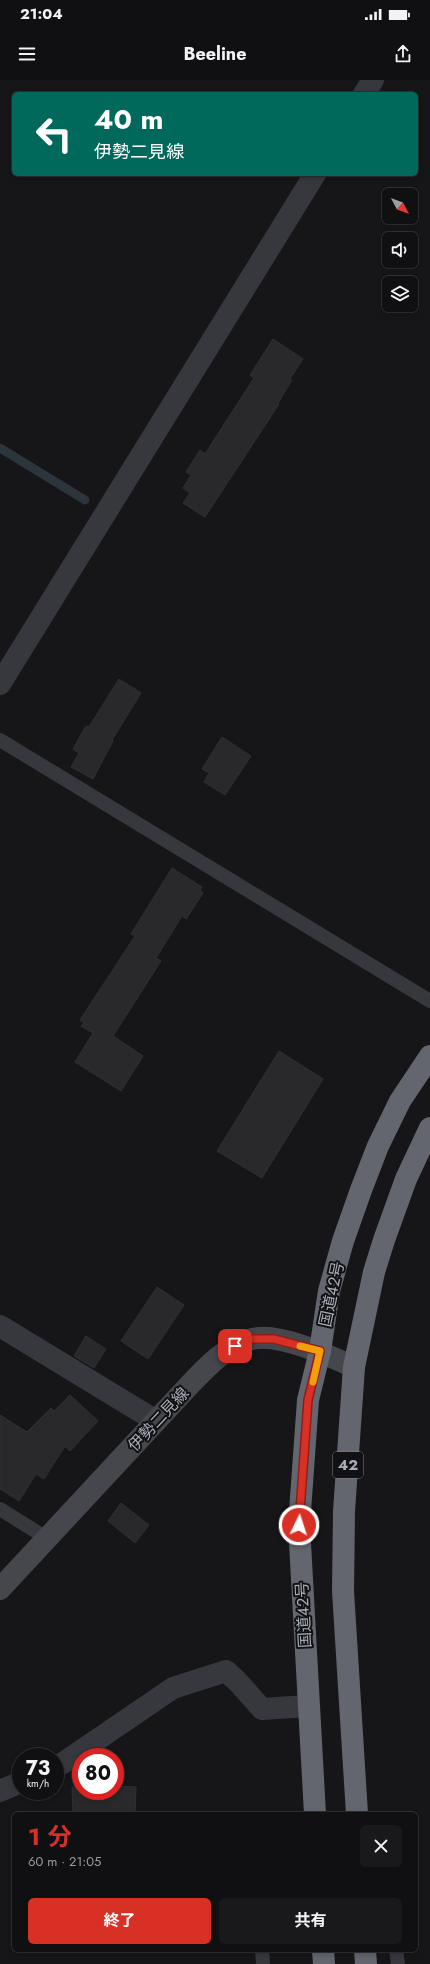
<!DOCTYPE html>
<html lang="ja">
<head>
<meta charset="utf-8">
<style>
	body { margin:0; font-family:Jost,"Noto Sans JP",sans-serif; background:#19191b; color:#f1f3f6; height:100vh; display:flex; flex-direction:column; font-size:15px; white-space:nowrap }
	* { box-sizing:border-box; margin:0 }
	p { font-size:13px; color:#9c9d9f }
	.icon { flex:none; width:22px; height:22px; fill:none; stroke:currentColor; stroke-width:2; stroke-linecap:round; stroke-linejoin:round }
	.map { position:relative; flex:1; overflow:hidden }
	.side { position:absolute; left:12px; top:1732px; width:406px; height:140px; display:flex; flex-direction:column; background:#101012; border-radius:6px; box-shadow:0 2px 6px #0003,0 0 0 1px #303032 }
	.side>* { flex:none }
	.hud { position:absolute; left:12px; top:12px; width:406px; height:84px; border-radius:6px; box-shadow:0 2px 6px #0003,0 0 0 1px #303032; background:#00695c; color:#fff; overflow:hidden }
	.needle { width:26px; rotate:131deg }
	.controls { position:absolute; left:382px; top:108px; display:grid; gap:8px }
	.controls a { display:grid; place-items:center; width:36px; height:36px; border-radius:6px; background:#101012; box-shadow:0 2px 6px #0003,0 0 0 1px #303032; font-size:20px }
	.speed { position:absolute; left:12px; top:1668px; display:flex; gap:8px; font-size:20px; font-weight:700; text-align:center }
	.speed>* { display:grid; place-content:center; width:52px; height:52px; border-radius:50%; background:#101012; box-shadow:0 2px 6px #0003,0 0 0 1px #303032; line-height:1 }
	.speed small { font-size:10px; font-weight:400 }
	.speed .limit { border:6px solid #d22; background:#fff; color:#111 }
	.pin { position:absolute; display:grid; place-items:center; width:34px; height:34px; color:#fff; margin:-17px; border-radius:8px; box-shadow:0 2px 6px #0006 }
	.me { position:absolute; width:44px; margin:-22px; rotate:4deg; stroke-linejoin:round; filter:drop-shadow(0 0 3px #0008) }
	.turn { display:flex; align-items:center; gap:14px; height:84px; padding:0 16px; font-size:18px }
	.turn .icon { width:52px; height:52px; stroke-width:2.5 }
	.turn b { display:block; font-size:28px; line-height:34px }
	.round { display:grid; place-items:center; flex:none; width:42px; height:42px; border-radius:6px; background:#19191b }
	.head { display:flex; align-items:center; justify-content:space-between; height:68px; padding:0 16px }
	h1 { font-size:24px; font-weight:700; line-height:30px; color:#d93025 }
	.primary-button { display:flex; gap:8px; margin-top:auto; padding:8px 16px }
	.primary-button a { flex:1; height:46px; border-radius:6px; background:#d93025; color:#fff; font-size:16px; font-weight:700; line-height:46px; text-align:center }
	.primary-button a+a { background:#19191b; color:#f1f3f6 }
	.status { display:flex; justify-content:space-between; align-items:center; height:28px; padding:0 20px; background:#101012; direction:ltr }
	.status svg { height:11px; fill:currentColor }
	header { display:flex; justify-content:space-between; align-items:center; height:52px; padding:0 16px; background:#101012; font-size:18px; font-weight:700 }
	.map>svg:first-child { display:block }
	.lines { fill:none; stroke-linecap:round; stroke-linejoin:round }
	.stream { stroke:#2c353c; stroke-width:9 }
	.building { fill:#29292c; stroke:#303034 }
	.lane { stroke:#37383d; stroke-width:14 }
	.street { stroke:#37383d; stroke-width:22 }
	.secondary { stroke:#45474d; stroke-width:22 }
	.highway { stroke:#63666e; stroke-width:22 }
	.route-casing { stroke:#8d1f18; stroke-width:10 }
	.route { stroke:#d93025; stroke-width:7 }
	.slow { stroke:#f59e0b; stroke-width:7 }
	.labels { text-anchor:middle; stroke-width:4; stroke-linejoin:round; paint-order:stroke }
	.shield { fill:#111113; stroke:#7b7e86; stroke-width:1 }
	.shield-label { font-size:15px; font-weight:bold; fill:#a8adb8 }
	.street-label { font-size:16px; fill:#a8adb8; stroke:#111113 }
</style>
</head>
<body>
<div class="status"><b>21:04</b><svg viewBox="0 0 49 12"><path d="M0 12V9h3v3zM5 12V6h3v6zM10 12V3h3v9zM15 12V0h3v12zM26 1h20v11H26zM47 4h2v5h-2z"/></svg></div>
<header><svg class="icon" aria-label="menu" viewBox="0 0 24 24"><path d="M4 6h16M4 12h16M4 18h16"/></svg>Beeline<svg class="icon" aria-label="share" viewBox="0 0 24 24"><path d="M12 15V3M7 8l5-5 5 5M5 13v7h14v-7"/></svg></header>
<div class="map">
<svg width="430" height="1884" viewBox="0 0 430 1884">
	<rect width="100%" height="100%" fill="#161618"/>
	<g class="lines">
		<path class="stream" d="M 0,368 L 85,420"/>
	</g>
	<path class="building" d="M 273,259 L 303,279 L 290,299 L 292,300 L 278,323 L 279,324 L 205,437 L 183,423 L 190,413 L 183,408 L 191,395 L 186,392 L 200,370 L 205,374 L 254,298 L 250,295 Z
		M 119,599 L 141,613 L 112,660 L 113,661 L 93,699 L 71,687 L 79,673 L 73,669 L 86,646 L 89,647 Z
		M 222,657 L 251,676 L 225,715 L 204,702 L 209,693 L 202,689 Z
		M 172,788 L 202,807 L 200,810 L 203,813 L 186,839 L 182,836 L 156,878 L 161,881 L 113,956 L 143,976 L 121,1011 L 75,982 L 93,953 L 81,946 L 84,943 L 80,940 L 135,856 L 131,854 Z
		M 279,971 L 323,999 L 262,1098 L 217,1071 Z
		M 157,1207 L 184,1225 L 148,1279 L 121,1261 Z
		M 86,1256 L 106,1269 L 94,1288 L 74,1276 Z
		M 70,1315 L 98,1341 L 70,1371 L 65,1366 L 44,1399 L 36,1394 L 19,1421 L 0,1409 L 0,1335 L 27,1352 L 51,1328 L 54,1331 Z
		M 121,1423 L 149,1445 L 135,1463 L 108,1441 Z
		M 115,1706 L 136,1707 L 135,1734 L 73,1734 L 72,1707 L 81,1707 L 81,1711 L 115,1711 Z"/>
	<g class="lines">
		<path class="lane" d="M 0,660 L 430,921
			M 0,1429 L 48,1459
			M 262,1870 L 263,1884
			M 396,1870 L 398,1884"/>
		<path class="street" d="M 364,14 L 373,0
			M 0,604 L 315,94
			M 0,1246 L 156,1341
			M 55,1687 L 63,1683 L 173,1608 L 226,1591 L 237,1601 L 262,1629 L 308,1626
			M 0,1711 L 21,1702"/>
		<path class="secondary" d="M 0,1509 L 183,1312 C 203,1291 223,1267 252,1259 C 278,1252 330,1276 354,1287"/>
		<path class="highway" d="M 315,1734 L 299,1445 L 308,1320 L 320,1271 L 329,1211 L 343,1161 L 361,1110 L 378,1066 L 400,1021 L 430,976
			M 357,1734 L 343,1511 L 344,1431 L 354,1287 L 374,1192 L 384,1160 L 406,1099 L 430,1048
			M 323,1870 L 324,1884
			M 365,1870 L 366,1884"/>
	</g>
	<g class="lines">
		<defs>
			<path id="route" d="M 235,1266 L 253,1259 L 274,1259 L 320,1271 L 308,1320 L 299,1445"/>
		</defs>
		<use href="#route" class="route-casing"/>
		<use href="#route" class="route"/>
		<path class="slow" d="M 300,1266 L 320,1271 L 313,1302"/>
	</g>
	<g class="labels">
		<rect class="shield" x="333" y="1372" width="30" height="26" rx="3"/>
		<g class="shield-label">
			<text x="348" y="1390">42</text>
		</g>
		<g class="street-label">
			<text transform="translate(331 1214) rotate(-78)" y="6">国道42号</text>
			<text transform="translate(158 1339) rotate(-47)" y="6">伊勢二見線</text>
			<text transform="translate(303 1535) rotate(-93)" y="6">国道42号</text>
		</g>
	</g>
</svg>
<div class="controls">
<a><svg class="needle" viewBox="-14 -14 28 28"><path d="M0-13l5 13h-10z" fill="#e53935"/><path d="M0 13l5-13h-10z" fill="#9c9d9f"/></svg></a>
<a><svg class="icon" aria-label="sound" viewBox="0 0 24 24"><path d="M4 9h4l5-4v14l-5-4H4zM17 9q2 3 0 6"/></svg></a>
<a><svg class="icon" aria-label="layers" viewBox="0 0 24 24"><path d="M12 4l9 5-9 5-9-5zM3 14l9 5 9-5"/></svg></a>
</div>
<div class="speed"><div>73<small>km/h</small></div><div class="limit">80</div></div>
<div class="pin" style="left:235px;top:1266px;background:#d93025"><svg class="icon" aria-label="arrive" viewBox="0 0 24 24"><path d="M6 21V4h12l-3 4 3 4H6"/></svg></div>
<svg class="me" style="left:299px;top:1445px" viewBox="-20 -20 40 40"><circle r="17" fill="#d93025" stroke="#fff" stroke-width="3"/><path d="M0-11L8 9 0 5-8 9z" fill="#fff"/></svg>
<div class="hud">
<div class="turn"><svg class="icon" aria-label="left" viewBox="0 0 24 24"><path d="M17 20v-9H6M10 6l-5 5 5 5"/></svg><div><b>40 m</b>伊勢二見線</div></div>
</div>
<section class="side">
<div class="head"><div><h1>1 分</h1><p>60 m · 21:05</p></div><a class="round"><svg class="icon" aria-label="close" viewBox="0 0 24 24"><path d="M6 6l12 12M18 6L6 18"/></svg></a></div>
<div class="primary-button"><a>終了</a><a>共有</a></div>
</section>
</div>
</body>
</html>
